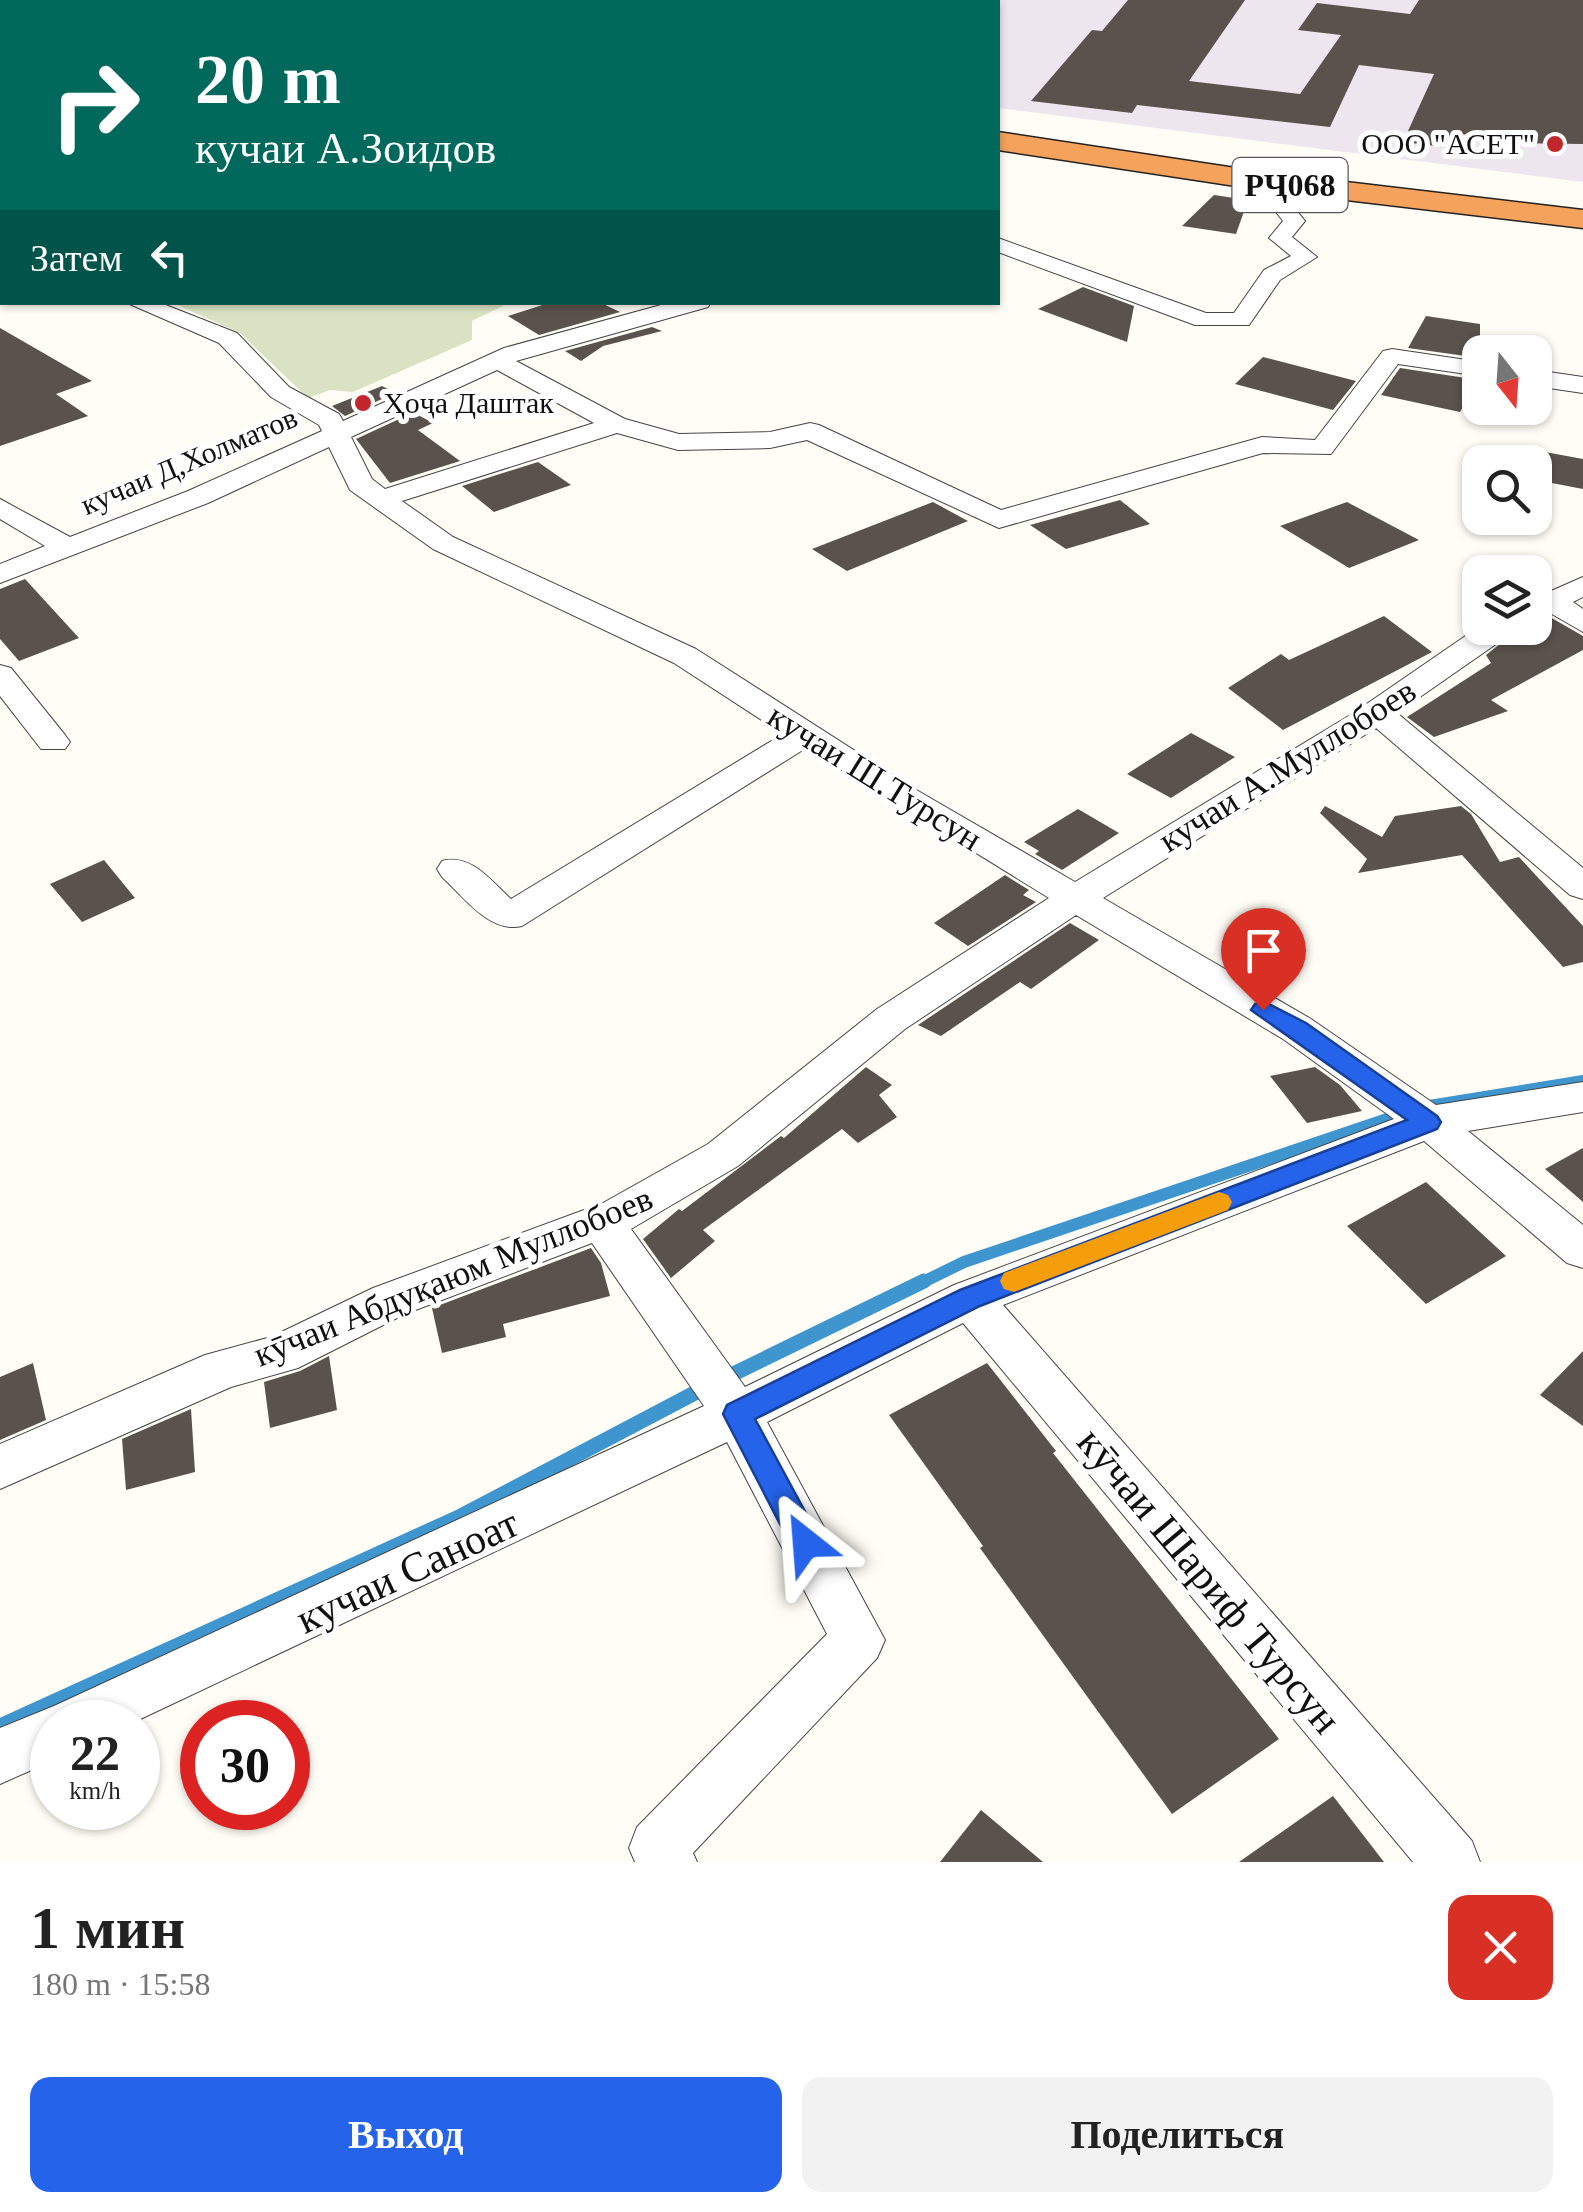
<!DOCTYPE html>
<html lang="ru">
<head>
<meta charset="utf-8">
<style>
	body { margin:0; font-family:Georgia,serif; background:#f2f2f2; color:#222; height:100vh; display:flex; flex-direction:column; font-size:38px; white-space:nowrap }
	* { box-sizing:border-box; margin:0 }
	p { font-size:32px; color:#767676 }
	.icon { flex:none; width:55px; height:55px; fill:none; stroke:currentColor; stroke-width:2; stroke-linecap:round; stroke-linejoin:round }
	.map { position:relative; height:1862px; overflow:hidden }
	.sheet { display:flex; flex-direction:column; background:#fff; flex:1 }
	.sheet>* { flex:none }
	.hud { position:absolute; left:0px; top:0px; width:1000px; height:305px; box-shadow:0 2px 8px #0004; background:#00695c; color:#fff; overflow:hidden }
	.needle { width:65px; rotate:163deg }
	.tools { position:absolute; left:1462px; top:335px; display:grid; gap:20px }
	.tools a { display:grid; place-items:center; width:90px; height:90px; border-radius:20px; background:#fff; box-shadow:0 2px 8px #0004; font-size:50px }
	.speed { position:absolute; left:30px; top:1700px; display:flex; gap:20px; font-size:50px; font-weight:700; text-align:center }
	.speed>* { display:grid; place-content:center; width:130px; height:130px; border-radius:50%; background:#fff; box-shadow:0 2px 8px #0004; line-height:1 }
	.speed small { font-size:25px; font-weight:400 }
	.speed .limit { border:15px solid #d22; background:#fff; color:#111 }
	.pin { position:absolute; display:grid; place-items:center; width:85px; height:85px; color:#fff; margin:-102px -42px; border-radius:50% 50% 50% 0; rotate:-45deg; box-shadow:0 0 10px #0007 }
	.pin .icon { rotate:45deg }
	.me { position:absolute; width:110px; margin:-55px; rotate:332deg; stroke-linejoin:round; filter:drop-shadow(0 0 8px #0008) }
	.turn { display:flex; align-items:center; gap:35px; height:210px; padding:0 30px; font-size:45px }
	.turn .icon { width:130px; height:130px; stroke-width:2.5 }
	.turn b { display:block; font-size:70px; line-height:85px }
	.then { display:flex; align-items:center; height:95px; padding:0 30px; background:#0003; gap:20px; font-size:38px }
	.round { display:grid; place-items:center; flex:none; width:105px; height:105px; border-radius:20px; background:#f2f2f2 }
	.summary { display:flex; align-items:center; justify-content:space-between; height:170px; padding:0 30px }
	h1 { font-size:60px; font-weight:700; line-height:75px }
	.button { display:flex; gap:20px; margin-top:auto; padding:20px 30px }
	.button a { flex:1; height:115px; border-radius:20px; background:#2563eb; color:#fff; font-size:40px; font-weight:700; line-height:115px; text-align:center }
	.button a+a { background:#f2f2f2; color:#222 }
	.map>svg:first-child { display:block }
	.industrial { fill:#eee6ef }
	.cemetery { fill:#d9e3c4 }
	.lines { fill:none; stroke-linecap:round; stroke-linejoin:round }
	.stream-far1 { stroke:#3f96cf; stroke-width:12 }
	.stream { stroke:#3f96cf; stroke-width:15 }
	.building { fill:#5a524d }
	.street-casing { stroke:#444; stroke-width:2 }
	.highway-casing { stroke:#222; stroke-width:3 }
	.street { fill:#fff; fill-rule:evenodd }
	.highway { fill:#f5a25d; fill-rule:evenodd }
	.rail { stroke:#c4262e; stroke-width:4 }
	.route { fill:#2563eb; stroke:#184099; stroke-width:2.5 }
	.slow { fill:#f59e0b }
	.poi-dot { fill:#c4262e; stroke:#fff; stroke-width:4 }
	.labels { text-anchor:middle; stroke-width:10; stroke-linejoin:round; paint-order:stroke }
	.far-poi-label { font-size:30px; fill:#111; stroke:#fff; text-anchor:end }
	.far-street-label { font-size:30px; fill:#111; stroke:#fff }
	.shield { fill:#fff; stroke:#585858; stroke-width:2.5 }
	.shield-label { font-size:32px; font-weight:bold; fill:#111 }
	.street-label { font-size:35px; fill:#111; stroke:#fff }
	.near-street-label { font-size:42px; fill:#111; stroke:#fff }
</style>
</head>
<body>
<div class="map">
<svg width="1583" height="1862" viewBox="0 0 1583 1862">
	<rect width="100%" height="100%" fill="#fffdf5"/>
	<path class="industrial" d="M 183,0 L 1583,0 L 1583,182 L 998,108 L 998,2 L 168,2 Z"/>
	<path class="cemetery" d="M 509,303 L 472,321 L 472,340 L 353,392 L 330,390 L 308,398 L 240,333 L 175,304 Z"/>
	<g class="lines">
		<path class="stream-far1" d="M 1423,1107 L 1583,1081
			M 919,1284 L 964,1262 L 1405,1113"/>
		<path class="stream" d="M 725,1378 L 924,1281
			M 0,1726 L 461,1516 L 708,1386"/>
	</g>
	<path class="building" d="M 1128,0 L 1245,0 L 1189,81 L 1300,94 L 1341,35 L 1298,30 L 1317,3 L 1410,14 L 1419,0 L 1583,0 L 1583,144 L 1511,143 L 1511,138 L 1458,134 L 1453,148 L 1403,142 L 1434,74 L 1359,65 L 1330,127 L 1137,105 L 1132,113 L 1031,101 L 1092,30 L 1102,31 Z
		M 1214,195 L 1248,200 L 1236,234 L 1182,226 Z
		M 1083,287 L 1134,306 L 1127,342 L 1038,309 Z
		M 552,302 L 599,302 L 620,312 L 539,335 L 508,316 Z
		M 1426,316 L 1480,324 L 1480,358 L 1408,348 Z
		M 652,327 L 662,331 L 603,346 L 581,361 L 565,351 Z
		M 0,328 L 92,381 L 56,394 L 88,416 L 0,446 Z
		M 1263,357 L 1356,381 L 1333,410 L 1235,384 Z
		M 1400,368 L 1479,380 L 1460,412 L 1381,395 Z
		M 382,386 L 395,393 L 345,416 L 332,406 Z
		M 423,408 L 428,411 L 418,415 L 433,423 L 418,430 L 460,461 L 390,483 L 356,439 Z
		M 1545,452 L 1583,459 L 1583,489 L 1536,480 Z
		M 538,462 L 571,485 L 494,512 L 462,486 Z
		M 1120,500 L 1150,524 L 1066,549 L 1030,525 Z
		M 933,502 L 968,521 L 847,571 L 812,549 Z
		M 1347,502 L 1419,540 L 1349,568 L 1280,526 Z
		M 25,579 L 79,638 L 19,661 L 0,639 L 0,589 Z
		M 1384,616 L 1432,652 L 1283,730 L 1228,688 L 1281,654 L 1289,660 Z
		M 1550,617 L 1583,636 L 1583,650 L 1491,700 L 1508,711 L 1434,737 L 1407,717 L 1491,663 L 1486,655 L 1515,632 L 1535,628 L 1535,621 Z
		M 1191,733 L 1235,757 L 1171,798 L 1127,774 Z
		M 1325,806 L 1382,837 L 1395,816 L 1461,806 L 1471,814 L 1500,862 L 1519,857 L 1583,926 L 1583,962 L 1563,967 L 1462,855 L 1358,873 L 1367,859 L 1320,813 Z
		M 1078,809 L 1119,833 L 1062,870 L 1035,854 L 1039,851 L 1024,842 Z
		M 104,860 L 135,898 L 82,922 L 50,884 Z
		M 1005,875 L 1029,890 L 1023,895 L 1036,902 L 968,946 L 934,923 Z
		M 1070,923 L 1099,940 L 1031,989 L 1020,982 L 941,1036 L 918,1025 Z
		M 866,1067 L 892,1085 L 879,1095 L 897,1117 L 858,1143 L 842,1129 L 703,1230 L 715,1241 L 671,1278 L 643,1239 L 679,1209 L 682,1211 L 781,1136 L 784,1138 Z
		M 1315,1067 L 1340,1085 L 1362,1111 L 1307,1123 L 1270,1076 Z
		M 1583,1148 L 1583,1202 L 1545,1169 Z
		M 1426,1182 L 1506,1256 L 1426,1304 L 1347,1226 Z
		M 591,1248 L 601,1263 L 610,1296 L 503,1324 L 506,1337 L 442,1353 L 432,1308 Z
		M 1583,1351 L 1583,1426 L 1540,1395 Z
		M 329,1356 L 337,1410 L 270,1428 L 264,1382 L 300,1371 Z
		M 33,1363 L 46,1420 L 0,1440 L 0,1377 Z
		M 987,1363 L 1056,1451 L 1053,1453 L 1279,1739 L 1172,1814 L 980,1548 L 983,1546 L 889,1415 Z
		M 191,1409 L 195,1472 L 126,1490 L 122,1439 Z
		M 1333,1796 L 1384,1862 L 1239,1862 Z
		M 981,1810 L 1043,1862 L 940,1862 Z"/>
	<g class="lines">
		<defs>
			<path id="street" d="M 1262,175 L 1269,177 L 1305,221 L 1292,237 L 1317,257 L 1280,280 L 1249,325 L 1195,325 L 998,252 L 998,238 L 1206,313 L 1234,313 L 1264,270 L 1291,256 L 1269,238 L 1283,221 L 1252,181 Z
				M 0,226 L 2,227 L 2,242 L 0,241 Z
				M 125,302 L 158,302 L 237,333 L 289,387 L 339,414 L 343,421 L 504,348 L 672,302 L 711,302 L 708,307 L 516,361 L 625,419 L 679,434 L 770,432 L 810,423 L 819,425 L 1001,510 L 1262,437 L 1315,440 L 1383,351 L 1392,349 L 1480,362 L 1480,376 L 1398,364 L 1331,454 L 1263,453 L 999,528 L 807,440 L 770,448 L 678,450 L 617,433 L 402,501 L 453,537 L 696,649 L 913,788 L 1075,882 L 1352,714 L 1480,626 L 1513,628 L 1509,635 L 1397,713 L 1583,868 L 1583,899 L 1570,895 L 1376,728 L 1103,898 L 1311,1019 L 1436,1105 L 1583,1082 L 1583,1112 L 1468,1131 L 1583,1225 L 1583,1268 L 1567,1263 L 1424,1141 L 1003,1305 L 1472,1841 L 1480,1862 L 1413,1862 L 963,1323 L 767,1422 L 885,1640 L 877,1658 L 693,1853 L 697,1862 L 635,1862 L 629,1848 L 637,1827 L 827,1634 L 727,1442 L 134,1722 L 52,1722 L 52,1761 L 0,1784 L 0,1728 L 54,1706 L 704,1406 L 592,1243 L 405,1314 L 298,1368 L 231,1387 L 0,1489 L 0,1444 L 205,1355 L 271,1337 L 373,1288 L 603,1203 L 708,1144 L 877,1009 L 1049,898 L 806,748 L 522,926 C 490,934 464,897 442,877 L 437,869 L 442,861 C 471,853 491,881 511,899 L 783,734 L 674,663 L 433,549 L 350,490 L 329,447 L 208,503 L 0,583 L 0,564 L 45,546 L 0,519 L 0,499 L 70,537 L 188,491 L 322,431 L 319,425 L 271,397 L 219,343 ZM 497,370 L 594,423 L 385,489 L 372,479 L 351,437 ZM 1076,915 L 1283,1039 L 1394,1119 L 954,1285 L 745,1387 L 631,1229 L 738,1166 L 905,1029 Z
				M 1535,370 L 1583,377 L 1583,393 L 1535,386 Z
				M 1583,577 L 1583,597 L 1573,602 L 1583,609 L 1583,632 L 1550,613 L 1535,618 L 1535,598 Z
				M 0,665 L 11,668 L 65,735 L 70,742 L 65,749 L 41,749 L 0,696 Z"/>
			<path id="highway" d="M 0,27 L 2,27 L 2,43 L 0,43 Z
				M 998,132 L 1262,172 L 1583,210 L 1583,228 L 1262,190 L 998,150 Z"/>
		</defs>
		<use href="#street" class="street-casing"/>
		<use href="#highway" class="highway-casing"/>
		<use href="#street" class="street"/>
		<use href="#highway" class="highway"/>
		<path class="rail" d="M 112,2 L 143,0"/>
	</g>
	<path class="route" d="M 1263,1001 L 1306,1023 L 1437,1116 L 1441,1122 L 1437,1129 L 980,1306 L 755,1419 L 822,1543 L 817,1553 L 806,1557 L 795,1553 L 723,1414 L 727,1405 L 960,1290 L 1407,1120 L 1251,1010 L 1255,1004 Z"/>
	<path class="slow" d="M 1219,1192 L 1228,1195 L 1232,1202 L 1228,1210 L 1014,1292 L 1004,1289 L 1000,1281 L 1004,1273 Z"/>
	<g class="poi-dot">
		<circle cx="1555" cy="144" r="10"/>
		<circle cx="363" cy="403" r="10"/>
	</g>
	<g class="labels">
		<g class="far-poi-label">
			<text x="1535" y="154">ООО "АСЕТ"</text>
			<text x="383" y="413" text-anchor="start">Ҳоҷа Даштак</text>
		</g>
		<g class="far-street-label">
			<text transform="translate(189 461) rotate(-23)" y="10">кучаи Д,Холматов</text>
		</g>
		<rect class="shield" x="1232.5" y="158" width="115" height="54" rx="8"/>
		<g class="shield-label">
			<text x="1290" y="196">РҶ068</text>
		</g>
		<g class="street-label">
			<text transform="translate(1287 765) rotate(-32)" y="12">кучаи А.Муллобоев</text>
			<text transform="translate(875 777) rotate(32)" y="12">кучаи Ш.Турсун</text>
			<text transform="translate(453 1276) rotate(-22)" y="12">кӯчаи Абдуқаюм Муллобоев</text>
		</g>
		<g class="near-street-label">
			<text transform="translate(407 1570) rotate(-25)" y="15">кучаи Саноат</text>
			<text transform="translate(1210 1580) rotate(50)" y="15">кӯчаи Шариф Турсун</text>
		</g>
	</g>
</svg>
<div class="tools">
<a><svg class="needle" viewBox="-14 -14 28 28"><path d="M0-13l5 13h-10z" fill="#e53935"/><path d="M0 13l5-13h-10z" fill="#767676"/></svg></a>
<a><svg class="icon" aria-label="search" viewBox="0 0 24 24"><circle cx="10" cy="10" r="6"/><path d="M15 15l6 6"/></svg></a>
<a><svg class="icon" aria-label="layers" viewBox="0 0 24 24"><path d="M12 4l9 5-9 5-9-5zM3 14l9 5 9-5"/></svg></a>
</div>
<div class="speed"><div>22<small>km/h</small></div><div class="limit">30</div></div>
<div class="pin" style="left:1263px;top:1010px;background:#d93025"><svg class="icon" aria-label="arrive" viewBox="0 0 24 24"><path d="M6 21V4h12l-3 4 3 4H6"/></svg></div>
<svg class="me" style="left:806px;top:1543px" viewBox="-20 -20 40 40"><path d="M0-17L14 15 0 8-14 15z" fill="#2563eb" stroke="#fff" stroke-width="4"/></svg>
<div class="hud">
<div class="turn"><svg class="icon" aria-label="right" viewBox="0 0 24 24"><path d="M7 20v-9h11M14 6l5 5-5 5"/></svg><div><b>20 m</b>кучаи А.Зоидов</div></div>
<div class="then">Затем<svg class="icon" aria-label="left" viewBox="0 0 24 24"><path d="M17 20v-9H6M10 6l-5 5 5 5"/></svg></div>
</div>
</div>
<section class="sheet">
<div class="summary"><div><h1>1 мин</h1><p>180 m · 15:58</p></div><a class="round" style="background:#d93025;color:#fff"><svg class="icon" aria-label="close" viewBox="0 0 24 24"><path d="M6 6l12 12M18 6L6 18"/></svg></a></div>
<div class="button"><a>Выход</a><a>Поделиться</a></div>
</section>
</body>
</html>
